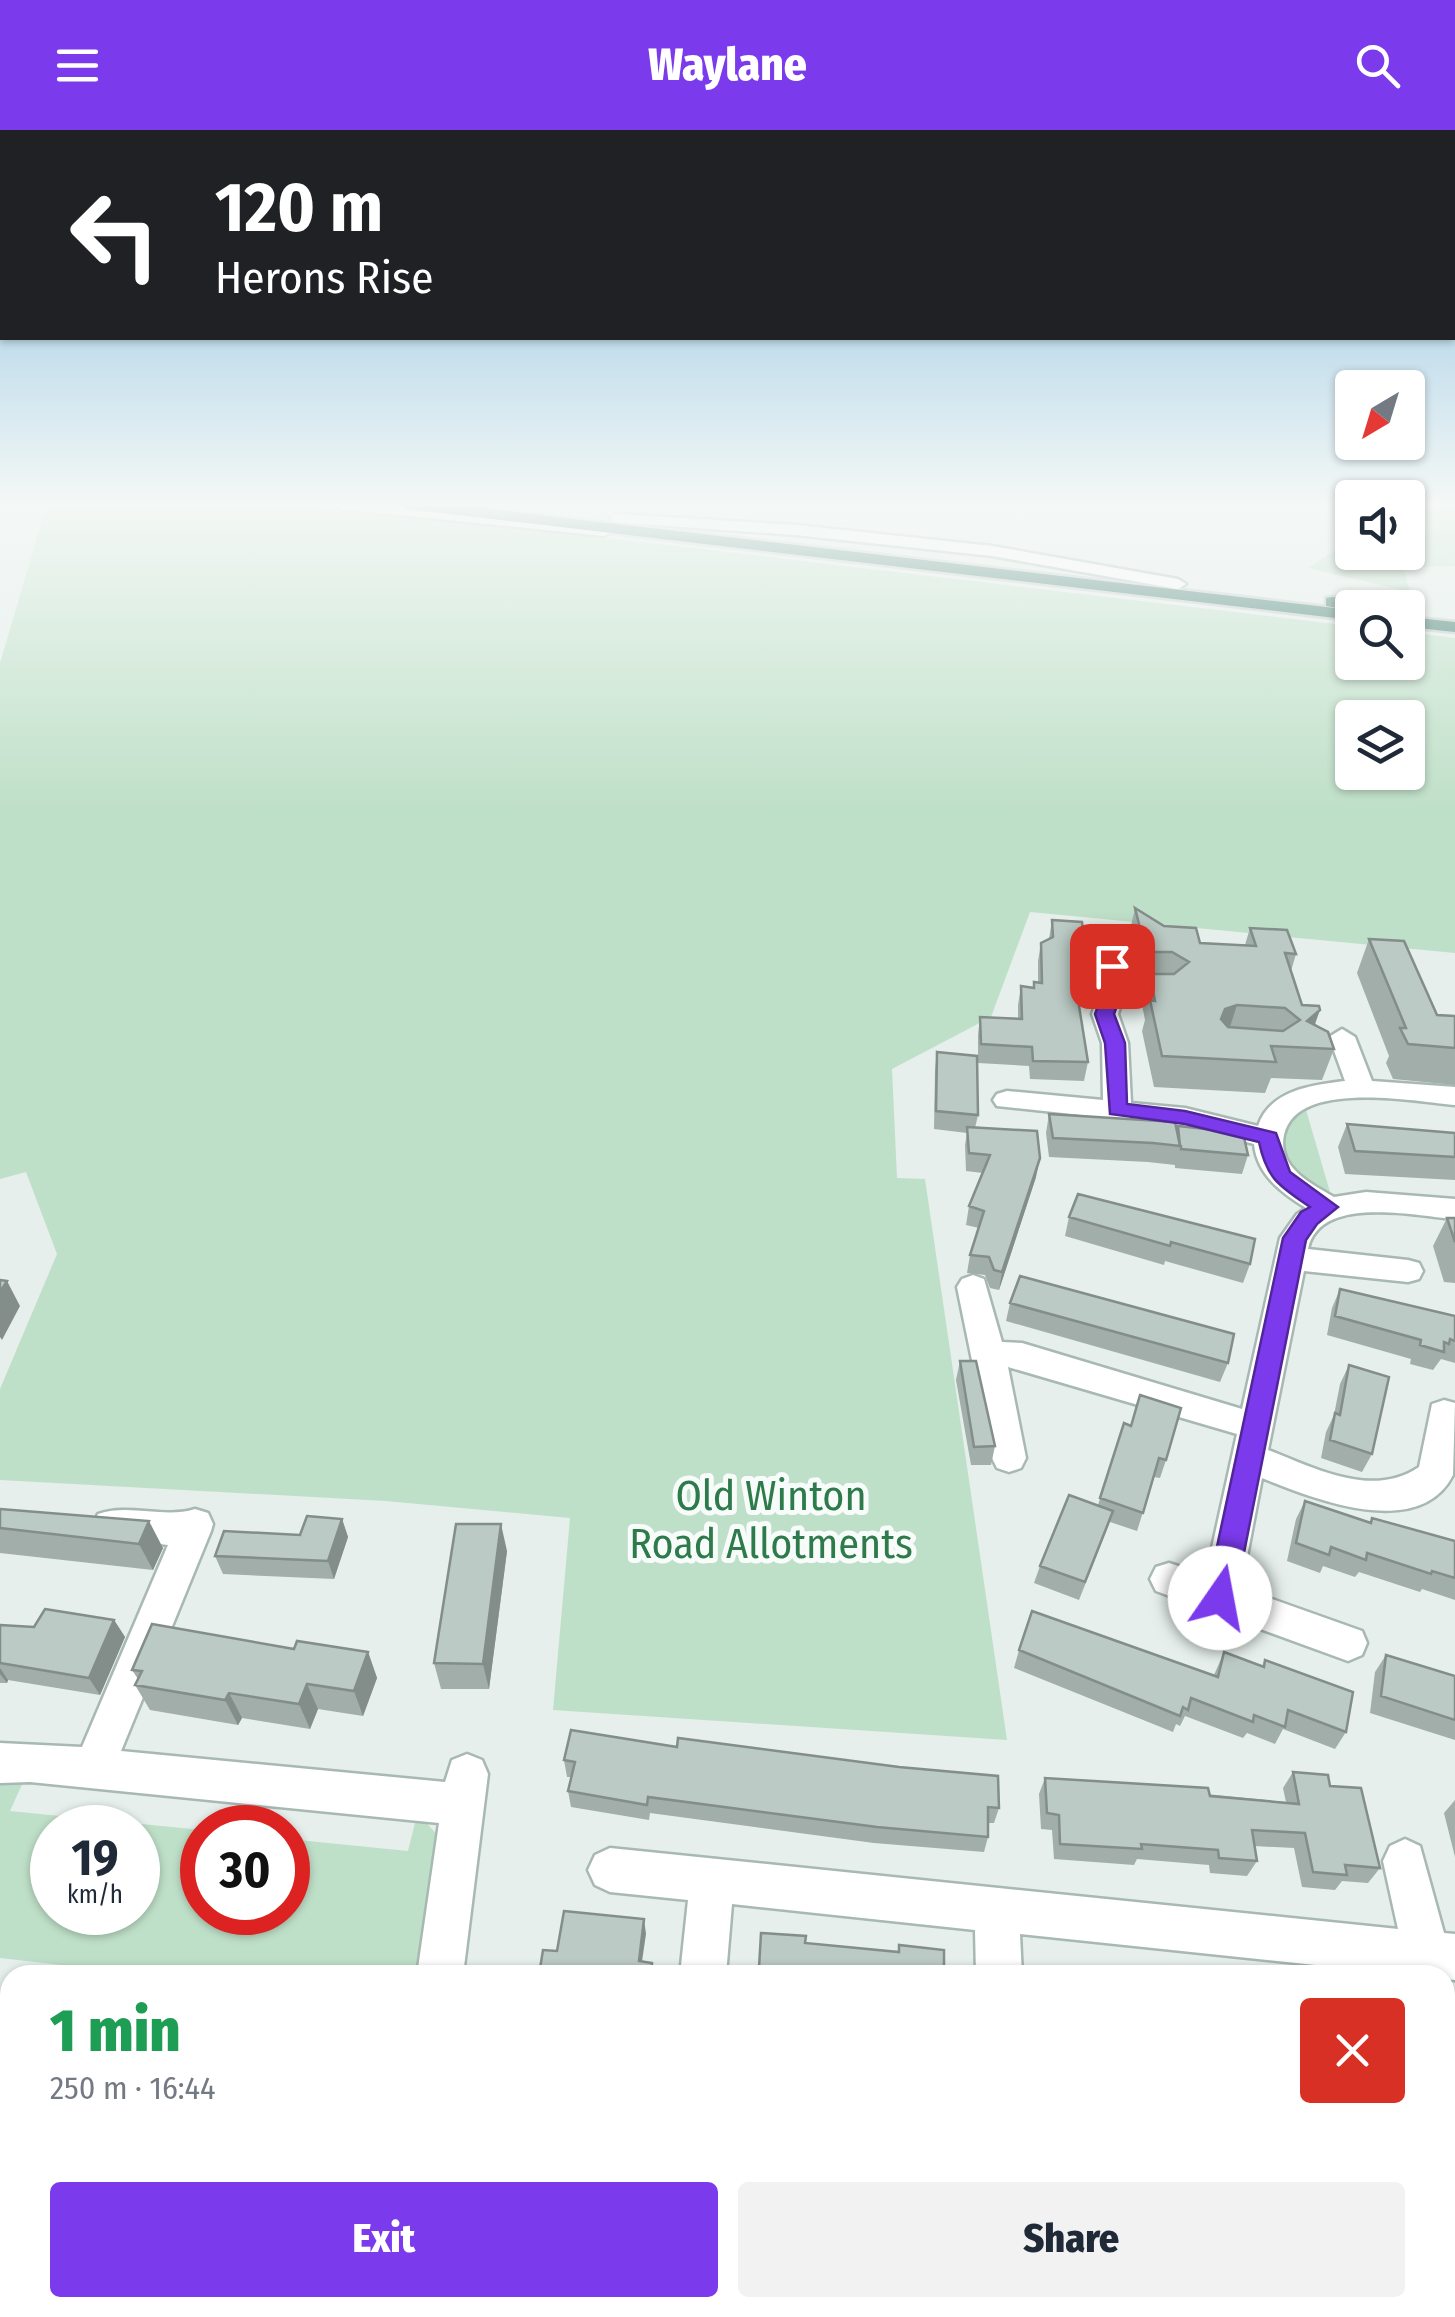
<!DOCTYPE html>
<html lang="en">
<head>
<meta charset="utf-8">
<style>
	body { margin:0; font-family:"Fira Sans Condensed",sans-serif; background:#f2f2f3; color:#1f2937; height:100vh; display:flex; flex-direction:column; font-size:38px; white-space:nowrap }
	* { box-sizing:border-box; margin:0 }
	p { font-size:32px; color:#747a83 }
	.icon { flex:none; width:55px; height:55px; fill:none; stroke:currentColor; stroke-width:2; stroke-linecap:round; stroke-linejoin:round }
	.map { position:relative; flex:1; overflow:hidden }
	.details { position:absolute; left:0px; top:1835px; width:1455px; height:352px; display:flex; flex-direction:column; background:#fff; border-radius:30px 30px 0 0; box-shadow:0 2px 8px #0004 }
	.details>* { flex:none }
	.guide { position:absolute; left:0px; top:0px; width:1455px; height:210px; box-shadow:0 2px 8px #0004; background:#202124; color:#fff; overflow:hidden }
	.needle { width:65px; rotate:218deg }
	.fabs { position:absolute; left:1335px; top:240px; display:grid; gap:20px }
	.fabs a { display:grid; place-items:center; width:90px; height:90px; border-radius:10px; background:#fff; box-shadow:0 2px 8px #0004; font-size:50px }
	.speed { position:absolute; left:30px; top:1675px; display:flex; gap:20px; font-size:50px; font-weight:700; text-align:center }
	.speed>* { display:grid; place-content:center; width:130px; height:130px; border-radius:50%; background:#fff; box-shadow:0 2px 8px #0004; line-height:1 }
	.speed small { font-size:25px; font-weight:400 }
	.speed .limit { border:15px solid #d22; background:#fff; color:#111 }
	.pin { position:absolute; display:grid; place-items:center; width:85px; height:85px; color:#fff; margin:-42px; border-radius:20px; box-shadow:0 5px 15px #0006 }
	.me { position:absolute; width:110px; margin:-55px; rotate:12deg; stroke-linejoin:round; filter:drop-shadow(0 0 8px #0008) }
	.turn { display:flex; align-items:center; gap:35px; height:210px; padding:0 50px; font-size:45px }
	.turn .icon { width:130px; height:130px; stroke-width:2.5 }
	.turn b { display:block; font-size:70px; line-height:85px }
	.round { display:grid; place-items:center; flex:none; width:105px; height:105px; border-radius:10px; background:#f2f2f3 }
	.summary { display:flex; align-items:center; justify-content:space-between; height:170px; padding:0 50px }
	h1 { font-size:60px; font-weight:800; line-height:75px; color:#1e9e55 }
	.action { display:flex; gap:20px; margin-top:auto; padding:20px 50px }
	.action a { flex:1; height:115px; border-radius:10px; background:#7c3aed; color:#fff; font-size:40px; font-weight:800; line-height:115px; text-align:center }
	.action a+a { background:#f2f2f3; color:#1f2937 }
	header { display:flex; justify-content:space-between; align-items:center; height:130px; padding:0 50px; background:#7c3aed; color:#fff; font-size:45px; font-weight:800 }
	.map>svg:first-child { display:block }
	.green { fill:#bfe0c8; fill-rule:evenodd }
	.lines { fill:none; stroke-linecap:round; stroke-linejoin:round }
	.minor-casing { stroke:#a8b8b2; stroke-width:5 }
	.highway-casing { stroke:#c2cac8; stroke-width:5 }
	.minor { fill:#fff; fill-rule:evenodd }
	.highway { fill:#2f6f62; fill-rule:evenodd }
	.wall { fill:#a1aea9 }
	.shaded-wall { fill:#838d89 }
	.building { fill:#bbcac4; stroke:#838d89; stroke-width:2.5; fill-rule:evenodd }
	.route { fill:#7c3aed; stroke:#51269a; stroke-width:2.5 }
	.labels { text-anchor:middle; stroke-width:10; stroke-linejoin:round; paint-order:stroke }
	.near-park-label { font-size:42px; fill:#2d7a4b; stroke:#f7fbf9 }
</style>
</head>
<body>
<header><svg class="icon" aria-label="menu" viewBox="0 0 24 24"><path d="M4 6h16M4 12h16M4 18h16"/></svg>Waylane<svg class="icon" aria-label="search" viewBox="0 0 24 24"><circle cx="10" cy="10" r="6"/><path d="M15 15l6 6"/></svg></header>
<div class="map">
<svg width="1455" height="2187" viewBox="0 0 1455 2187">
	<rect width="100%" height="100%" fill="#e6efeb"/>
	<path class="green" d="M 47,374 L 309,374 L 333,380 L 632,411 L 1352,496 L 1352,532 L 1408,532 L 1408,502 L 1455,508 L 1455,823 L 1030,782 L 991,887 L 892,939 L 897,1048 L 925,1049 L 1007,1610 L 553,1580 L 570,1388 L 386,1371 L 0,1350 L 0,1259 L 57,1124 L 26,1042 L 0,1049 L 0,533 ZM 1352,588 L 1408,588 L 1408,642 L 1352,642 Z
		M 1408,374 L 1455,374 L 1455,436 L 1403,437 L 1410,462 L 1308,438 L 1352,409 L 1352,422 L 1408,422 Z
		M 1304,973 L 1330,1062 L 1300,1049 L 1282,1014 L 1293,982 Z
		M 0,1644 L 24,1650 L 10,1681 L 202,1700 L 202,1782 L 288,1782 L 288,1709 L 408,1721 L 416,1689 L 424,1690 L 439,1707 L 420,1845 L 148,1845 L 0,1828 ZM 52,1698 L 138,1698 L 138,1782 L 52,1782 Z"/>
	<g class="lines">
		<defs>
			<path id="minor" d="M 334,374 L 386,374 L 604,396 L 612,401 L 604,406 L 342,379 Z
				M 616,384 L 796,395 L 992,416 L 1178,449 L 1186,454 L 1178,459 L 992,426 L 796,405 L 611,392 L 611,386 Z
				M 1113,829 L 1122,831 L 1128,851 L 1118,884 L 1128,913 L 1131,973 L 1185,978 L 1258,996 C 1270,960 1312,955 1345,951 L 1329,907 L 1342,899 L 1355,907 L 1372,951 L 1455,957 L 1455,975 C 1413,971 1296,949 1284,1005 C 1277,1037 1311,1054 1334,1067 L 1366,1062 L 1455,1069 L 1455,1089 C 1416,1086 1319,1064 1308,1119 L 1408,1130 L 1419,1133 L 1423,1141 L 1419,1149 L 1408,1152 L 1304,1141 L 1268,1320 C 1315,1338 1372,1369 1419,1337 L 1432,1274 L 1444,1270 L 1455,1273 L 1453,1345 C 1419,1412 1312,1368 1262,1348 L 1241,1458 L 1362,1501 L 1367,1513 L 1362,1525 L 1348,1531 L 1156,1461 L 1150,1449 L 1156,1437 L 1169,1433 L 1206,1445 L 1237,1304 L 1008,1237 L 1026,1328 L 1021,1338 L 1009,1342 L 997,1338 L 992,1328 L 957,1157 L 962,1149 L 973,1145 L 984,1149 L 1002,1212 L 1022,1213 L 1242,1279 L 1280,1108 L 1297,1084 L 1306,1078 C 1282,1063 1257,1045 1254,1014 L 1185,996 L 997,976 L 993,970 L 997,964 L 1007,961 L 1103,970 L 1102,913 L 1092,884 L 1104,851 L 1101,836 Z
				M 195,1379 L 208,1383 L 213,1394 L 211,1401 L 121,1621 L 445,1652 L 452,1630 L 467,1624 L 482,1630 L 488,1644 L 463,1845 L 417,1845 L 439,1693 L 30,1652 L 0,1653 L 0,1613 L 82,1617 L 168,1415 L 98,1406 L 93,1395 L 98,1384 C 130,1373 164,1389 195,1379 Z
				M 1405,1709 L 1420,1716 L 1444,1803 L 1455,1804 L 1455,1850 L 1445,1849 L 1445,1845 L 1411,1845 L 1020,1804 L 1022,1845 L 976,1845 L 975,1800 L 732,1774 L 726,1845 L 680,1845 L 688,1770 L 610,1762 L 595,1755 L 588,1740 L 595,1725 L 610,1718 L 1398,1799 L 1383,1731 L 1390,1716 Z
				M 0,1874 L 10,1875 L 10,1921 L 0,1920 Z
				M 1445,2026 L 1455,2027 L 1455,2077 L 1445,2076 Z"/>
			<path id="highway" d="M 399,374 L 446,374 L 1352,480 L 1352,490 L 407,379 Z
				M 1332,467 L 1383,473 L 1391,478 L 1352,480 L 1326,476 L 1326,468 Z
				M 1408,487 L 1455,492 L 1455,502 L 1408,497 Z"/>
		</defs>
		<use href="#minor" class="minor-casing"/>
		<use href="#highway" class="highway-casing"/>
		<use href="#minor" class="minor"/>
		<use href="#highway" class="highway"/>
	</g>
	<path class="wall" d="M 1135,778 L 1164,796 L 1200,813 L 1245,815 L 1250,798 L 1296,824 L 1291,841 L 1302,875 L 1334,919 L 1322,950 L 1271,948 L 1265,963 L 1154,957 L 1142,901 L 1145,890 L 1142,875 L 1148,852 L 1138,852 L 1128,809 Z
		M 1052,790 L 1087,833 L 1083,852 L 1075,851 L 1088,932 L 1084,951 L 1030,949 L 1029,936 L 978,933 L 978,905 L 980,887 L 1018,888 L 1018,875 L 1021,856 L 1033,857 L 1034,852 L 1038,852 L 1038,831 L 1041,813 L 1049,809 Z
		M 1369,809 L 1437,885 L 1455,886 L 1455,955 L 1393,949 L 1386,933 L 1389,926 L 1357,843 Z
		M 937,922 L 978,985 L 975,998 L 1036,1047 L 999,1160 L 990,1158 L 985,1145 L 967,1143 L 970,1125 L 979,1098 L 966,1095 L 969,1076 L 983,1043 L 966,1041 L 965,1015 L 967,1003 L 934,999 L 935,941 Z
		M 1049,984 L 1177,1001 L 1178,996 L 1248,1025 L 1242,1044 L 1175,1038 L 1175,1035 L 1148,1032 L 1049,1027 L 1046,1003 Z
		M 1347,994 L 1455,1004 L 1455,1050 L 1345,1044 L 1338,1017 Z
		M 1078,1064 L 1250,1134 L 1243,1153 L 1165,1131 L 1164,1135 L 1065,1106 L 1069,1087 Z
		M 1447,1088 L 1455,1088 L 1455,1153 L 1444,1152 L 1433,1116 Z
		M 1340,1159 L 1455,1186 L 1455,1233 L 1441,1229 L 1433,1240 L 1410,1234 L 1411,1229 L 1327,1205 L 1332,1178 Z
		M 1010,1173 L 1228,1233 L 1220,1252 L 1006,1191 Z
		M 960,1231 L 995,1316 L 991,1335 L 971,1335 L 956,1250 Z
		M 1349,1235 L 1372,1324 L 1362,1342 L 1321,1328 L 1326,1302 L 1334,1285 L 1340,1254 Z
		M 1124,1293 L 1166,1330 L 1160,1348 L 1154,1347 L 1137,1401 L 1110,1392 L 1079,1470 L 1034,1453 L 1040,1436 L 1098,1375 Z
		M 1305,1371 L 1369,1392 L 1372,1388 L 1455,1411 L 1455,1470 L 1422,1459 L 1420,1462 L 1359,1442 L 1355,1447 L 1323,1436 L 1320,1443 L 1287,1431 L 1296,1389 Z
		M 0,1379 L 163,1418 L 153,1440 L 0,1423 Z
		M 342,1389 L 348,1407 L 334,1449 L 223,1444 L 215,1426 L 300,1405 Z
		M 507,1421 L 489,1559 L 441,1559 L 434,1533 Z
		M 114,1490 L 125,1507 L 100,1565 L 8,1550 L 7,1553 L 0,1553 L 0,1495 L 34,1497 Z
		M 294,1519 L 368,1522 L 377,1548 L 363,1586 L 318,1579 L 310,1599 L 242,1588 L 238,1595 L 150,1580 L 135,1555 L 138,1549 L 132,1540 Z
		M 1019,1520 L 1214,1545 L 1224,1522 L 1262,1536 L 1265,1530 L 1346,1602 L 1335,1619 L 1283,1599 L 1275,1614 L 1247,1603 L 1243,1608 L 1185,1586 L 1180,1596 L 1176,1594 L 1173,1602 L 1014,1538 Z
		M 1386,1525 L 1455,1546 L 1455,1610 L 1370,1583 L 1375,1542 Z
		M 564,1630 L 999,1678 L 994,1693 L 988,1693 L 988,1707 L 984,1722 L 874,1713 L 650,1683 L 649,1690 L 571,1677 L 568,1661 L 572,1647 L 567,1647 Z
		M 1293,1642 L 1330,1656 L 1380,1738 L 1368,1753 L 1342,1751 L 1335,1760 L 1302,1757 L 1294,1718 L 1254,1716 L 1257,1731 L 1247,1746 L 1210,1743 L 1209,1735 L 1137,1729 L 1134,1735 L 1054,1729 L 1052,1700 L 1041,1699 L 1039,1664 L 1045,1648 L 1286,1672 L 1283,1658 Z
		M 1455,1670 L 1455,1727 L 1444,1683 Z
		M 1445,1871 L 1455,1872 L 1455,1963 L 1445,1962 Z
		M 0,2026 L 10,2028 L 10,2131 L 0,2130 Z
		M 559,2178 L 701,2178 L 700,2187 L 559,2179 Z
		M 817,2178 L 864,2178 L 862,2183 Z
		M 927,2178 L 1445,2178 L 1455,2187 L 927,2187 Z"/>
	<path class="shaded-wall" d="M 1237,875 L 1227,906 L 1221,889 L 1225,879 Z
		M 1320,880 L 1309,911 L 1307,891 Z
		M 1040,1028 L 1036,1047 L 999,1160 L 1002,1142 Z
		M 7,1151 L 20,1176 L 2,1210 L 0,1207 L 0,1162 Z
		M 342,1389 L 348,1407 L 334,1449 L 328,1431 Z
		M 149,1391 L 163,1418 L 153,1440 L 139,1414 Z
		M 501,1394 L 507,1421 L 489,1559 L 483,1534 Z
		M 114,1490 L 125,1507 L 100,1565 L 89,1548 Z
		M 368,1522 L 377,1548 L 363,1586 L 354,1561 Z
		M 0,1538 L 8,1550 L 7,1553 L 0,1544 Z
		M 307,1554 L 318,1579 L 310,1599 L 299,1574 Z
		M 229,1563 L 242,1588 L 238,1595 L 225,1570 Z
		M 644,1789 L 646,1804 L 640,1845 L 639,1831 Z
		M 114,2178 L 136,2178 L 133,2187 L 111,2187 Z
		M 227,2178 L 234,2178 L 231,2187 L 224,2187 Z
		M 411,2178 L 424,2178 L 422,2187 L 410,2187 Z"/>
	<path class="building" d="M 1135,778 L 1164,796 L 1196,798 L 1200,813 L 1256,816 L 1250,798 L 1287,800 L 1296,824 L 1285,823 L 1302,875 L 1319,876 L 1320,880 L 1307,891 L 1328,902 L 1334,919 L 1271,916 L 1276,932 L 1162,926 L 1150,870 L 1155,871 L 1150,844 L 1174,844 L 1189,832 L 1172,822 L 1146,822 ZM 1237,875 L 1285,878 L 1300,890 L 1283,901 L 1228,897 L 1221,889 L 1225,879 Z
		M 1052,790 L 1082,792 L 1087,833 L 1072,832 L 1088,932 L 1033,931 L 1032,917 L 981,914 L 980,887 L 1022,889 L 1021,856 L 1034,858 L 1034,852 L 1042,853 L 1041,813 L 1053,807 Z
		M 1369,809 L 1404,811 L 1437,885 L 1455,886 L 1455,918 L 1408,914 L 1400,898 L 1406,898 Z
		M 937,922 L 977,926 L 978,985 L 936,981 Z
		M 1049,984 L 1175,992 L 1180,1016 L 1178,996 L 1243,1003 L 1248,1025 L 1181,1019 L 1181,1016 L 1153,1013 L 1053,1008 Z
		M 1347,994 L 1455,1003 L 1455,1027 L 1355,1021 Z
		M 967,997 L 1037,1001 L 1040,1028 L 1002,1142 L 994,1140 L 989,1127 L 970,1125 L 984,1081 L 969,1076 L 990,1025 L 969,1023 Z
		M 1078,1064 L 1255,1109 L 1250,1134 L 1171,1112 L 1170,1116 L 1069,1087 Z
		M 1447,1088 L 1455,1088 L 1455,1112 Z
		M 1020,1146 L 1234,1204 L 1228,1233 L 1010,1173 Z
		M 0,1150 L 7,1151 L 0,1162 Z
		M 1340,1159 L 1455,1186 L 1455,1211 L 1450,1209 L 1449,1214 L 1444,1212 L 1444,1222 L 1420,1215 L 1421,1210 L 1335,1186 Z
		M 960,1231 L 976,1231 L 995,1316 L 974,1317 Z
		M 1349,1235 L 1389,1247 L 1372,1324 L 1330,1310 L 1335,1283 L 1340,1285 Z
		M 1140,1265 L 1181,1278 L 1166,1330 L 1159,1328 L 1143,1383 L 1100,1368 L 1124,1293 L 1131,1296 Z
		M 1069,1365 L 1113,1381 L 1085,1452 L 1040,1436 Z
		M 1305,1371 L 1371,1393 L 1372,1388 L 1455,1411 L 1455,1448 L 1432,1441 L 1431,1444 L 1367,1423 L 1366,1430 L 1331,1417 L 1329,1425 L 1296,1413 Z
		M 0,1379 L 149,1391 L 139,1414 L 0,1398 Z
		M 307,1386 L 342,1389 L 328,1431 L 215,1426 L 224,1401 L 300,1405 Z
		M 456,1394 L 501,1394 L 483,1534 L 434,1533 Z
		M 45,1479 L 114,1490 L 89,1548 L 0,1533 L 0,1495 L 34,1497 Z
		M 1032,1481 L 1218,1547 L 1224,1522 L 1264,1537 L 1265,1530 L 1353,1562 L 1346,1602 L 1288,1580 L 1285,1597 L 1254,1585 L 1253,1592 L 1191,1568 L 1188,1580 L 1183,1577 L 1180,1586 L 1019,1520 Z
		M 152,1494 L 294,1519 L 297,1511 L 368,1522 L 354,1561 L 307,1554 L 299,1574 L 229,1563 L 225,1570 L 135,1555 L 142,1541 L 132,1540 Z
		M 1386,1525 L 1455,1546 L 1455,1590 L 1381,1566 Z
		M 571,1600 L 677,1617 L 678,1608 L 899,1637 L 998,1646 L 999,1678 L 988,1677 L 988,1707 L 877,1697 L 648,1667 L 647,1675 L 568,1661 L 575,1632 L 564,1630 Z
		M 1293,1642 L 1328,1645 L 1330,1656 L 1361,1658 L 1380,1738 L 1345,1735 L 1347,1745 L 1313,1742 L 1305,1703 L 1252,1700 L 1257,1731 L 1219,1728 L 1218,1720 L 1141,1714 L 1142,1719 L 1060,1714 L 1059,1685 L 1047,1683 L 1045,1648 L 1208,1658 L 1210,1666 L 1299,1674 Z
		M 564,1781 L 644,1789 L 639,1831 L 652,1833 L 651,1845 L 539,1845 L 543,1820 L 557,1821 Z
		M 761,1803 L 806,1806 L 805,1813 L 899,1822 L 899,1815 L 944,1820 L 944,1845 L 749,1845 L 749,1837 L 759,1838 Z
		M 1111,1837 L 1155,1842 L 1155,1845 L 1069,1845 L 1069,1840 L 1112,1845 Z
		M 1445,1871 L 1455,1872 L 1455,1949 L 1445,1948 Z
		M 0,2026 L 10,2028 L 10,2123 L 0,2121 Z
		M 1445,2158 L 1455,2160 L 1455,2187 L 931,2187 L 931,2178 L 1445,2178 Z
		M 70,2178 L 114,2178 L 111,2187 L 67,2187 Z
		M 198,2178 L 227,2178 L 224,2187 L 195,2187 Z
		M 345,2178 L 411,2178 L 410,2187 L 343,2187 Z
		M 634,2178 L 700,2178 L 699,2187 L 633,2187 Z
		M 749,2178 L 815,2178 L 814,2187 L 748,2187 Z"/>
	<linearGradient id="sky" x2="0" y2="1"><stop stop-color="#84bce0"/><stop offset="0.55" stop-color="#f4f8f6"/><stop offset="1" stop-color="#f4f8f6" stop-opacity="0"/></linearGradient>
	<rect width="1455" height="680" fill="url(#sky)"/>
	<path class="route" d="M 1112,831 L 1122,836 L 1126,851 L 1114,884 L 1125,913 L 1127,974 L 1185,981 L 1276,1003 L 1290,1042 L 1338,1077 L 1317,1094 L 1306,1110 L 1235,1468 L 1230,1477 L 1220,1480 L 1210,1477 L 1206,1468 L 1283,1108 L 1301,1082 L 1310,1077 C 1280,1056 1267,1050 1259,1012 L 1185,994 L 1110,984 L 1105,913 L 1095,884 L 1107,851 L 1103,836 Z"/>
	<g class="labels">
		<g class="near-park-label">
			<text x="771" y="1380">Old Winton<tspan x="771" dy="48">Road Allotments</tspan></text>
		</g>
	</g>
</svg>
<div class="fabs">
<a><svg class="needle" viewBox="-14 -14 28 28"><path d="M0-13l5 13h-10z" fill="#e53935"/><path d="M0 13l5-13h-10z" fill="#747a83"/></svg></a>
<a><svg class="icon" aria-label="sound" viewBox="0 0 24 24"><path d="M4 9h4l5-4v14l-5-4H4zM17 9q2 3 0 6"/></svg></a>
<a><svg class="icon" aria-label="search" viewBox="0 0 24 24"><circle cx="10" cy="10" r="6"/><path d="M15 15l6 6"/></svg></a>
<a><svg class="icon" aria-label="layers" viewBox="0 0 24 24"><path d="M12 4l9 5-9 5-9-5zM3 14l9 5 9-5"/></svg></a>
</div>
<div class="speed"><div>19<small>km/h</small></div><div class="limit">30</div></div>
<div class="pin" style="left:1112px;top:836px;background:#d93025"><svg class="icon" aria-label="arrive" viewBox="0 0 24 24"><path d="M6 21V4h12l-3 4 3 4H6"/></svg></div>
<svg class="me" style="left:1220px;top:1468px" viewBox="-20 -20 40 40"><circle r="19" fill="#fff"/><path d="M0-13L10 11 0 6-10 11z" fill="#7c3aed"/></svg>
<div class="guide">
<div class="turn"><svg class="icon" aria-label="left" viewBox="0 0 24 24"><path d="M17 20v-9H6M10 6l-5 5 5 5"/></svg><div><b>120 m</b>Herons Rise</div></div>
</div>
<section class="details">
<div class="summary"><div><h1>1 min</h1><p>250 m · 16:44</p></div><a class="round" style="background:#d93025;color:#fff"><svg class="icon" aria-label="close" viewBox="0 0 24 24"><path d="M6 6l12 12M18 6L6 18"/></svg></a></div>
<div class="action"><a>Exit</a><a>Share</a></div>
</section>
</div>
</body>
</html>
